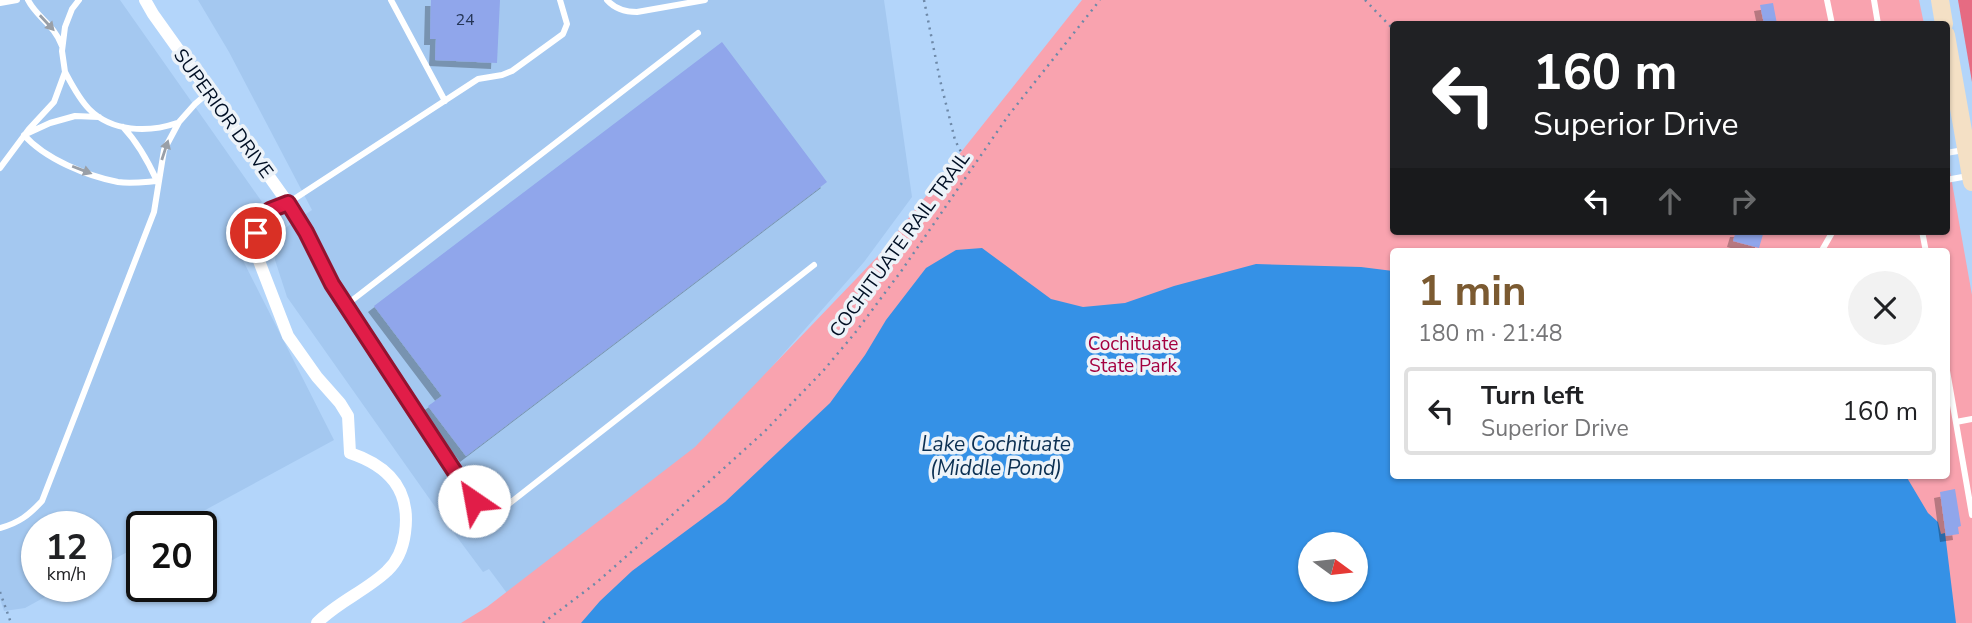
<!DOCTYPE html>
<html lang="en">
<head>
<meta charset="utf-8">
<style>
	body { margin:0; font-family:"Nunito Sans",sans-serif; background:#f2f2f2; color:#202124; height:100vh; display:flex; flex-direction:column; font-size:26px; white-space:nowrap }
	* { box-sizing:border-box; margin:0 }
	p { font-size:23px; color:#757577 }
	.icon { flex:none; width:38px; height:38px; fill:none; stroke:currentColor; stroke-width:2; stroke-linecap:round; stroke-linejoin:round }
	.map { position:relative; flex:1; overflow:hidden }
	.sheet { position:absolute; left:1390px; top:248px; width:560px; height:231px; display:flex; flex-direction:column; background:#fff; border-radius:7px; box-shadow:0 2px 5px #0004 }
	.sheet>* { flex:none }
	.top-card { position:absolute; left:1390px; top:21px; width:560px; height:214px; border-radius:7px; box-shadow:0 2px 5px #0004; background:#202124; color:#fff; overflow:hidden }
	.needle { width:46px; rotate:105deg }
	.controls { position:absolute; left:1298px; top:532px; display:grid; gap:14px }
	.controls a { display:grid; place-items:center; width:70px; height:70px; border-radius:50%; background:#fff; box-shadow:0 2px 5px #0004; font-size:35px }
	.speed { position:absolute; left:21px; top:511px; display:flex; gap:14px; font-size:35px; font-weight:700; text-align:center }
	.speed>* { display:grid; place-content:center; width:91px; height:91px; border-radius:50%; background:#fff; box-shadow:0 2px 5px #0004; line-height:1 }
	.speed small { font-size:18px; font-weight:400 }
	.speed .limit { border:4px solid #111; border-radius:10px; background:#fff; color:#111 }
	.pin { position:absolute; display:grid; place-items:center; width:60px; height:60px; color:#fff; margin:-30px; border:4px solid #fff; border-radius:50%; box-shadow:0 2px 7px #0007 }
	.me { position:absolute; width:77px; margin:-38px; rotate:327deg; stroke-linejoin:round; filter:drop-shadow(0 0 5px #0008) }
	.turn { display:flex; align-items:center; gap:24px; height:147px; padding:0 28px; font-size:32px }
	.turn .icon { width:91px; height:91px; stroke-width:2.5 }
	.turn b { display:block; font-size:49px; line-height:60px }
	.lanes { display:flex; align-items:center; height:66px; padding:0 28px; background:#0003; justify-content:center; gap:35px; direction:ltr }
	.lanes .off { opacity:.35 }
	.round { display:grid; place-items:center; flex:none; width:74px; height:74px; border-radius:37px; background:#f2f2f2 }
	.headline { display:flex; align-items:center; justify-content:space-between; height:119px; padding:0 28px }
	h1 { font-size:42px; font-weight:700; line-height:52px; color:#7b5a31 }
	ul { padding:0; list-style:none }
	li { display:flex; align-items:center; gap:21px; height:88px; margin:0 14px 10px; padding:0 14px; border:4px solid #e0e0e0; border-radius:7px }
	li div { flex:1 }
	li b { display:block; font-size:26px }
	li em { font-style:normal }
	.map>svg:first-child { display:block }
	.built { fill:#a4c8f0 }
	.green { fill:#f9a3af; fill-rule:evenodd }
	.forest { fill:#e66b82 }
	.water { fill:#3591e6; fill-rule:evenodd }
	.building { fill:#90a6eb; filter:url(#shadow) }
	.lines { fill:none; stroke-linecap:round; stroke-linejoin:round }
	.path { stroke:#6e89a8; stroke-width:2.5; stroke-dasharray:2 5; stroke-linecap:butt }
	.service { stroke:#fff; stroke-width:6 }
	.minor { stroke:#fff; stroke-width:12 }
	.secondary { stroke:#f4e0c5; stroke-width:18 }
	.oneway { fill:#999fa7 }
	.route-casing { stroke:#92132f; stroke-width:18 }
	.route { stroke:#e11d48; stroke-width:12 }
	.labels { text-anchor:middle; stroke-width:7; stroke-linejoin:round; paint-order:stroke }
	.number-label { font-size:16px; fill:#243556 }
	.street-label { font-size:19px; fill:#000f24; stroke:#edf3f9 }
	.park-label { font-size:19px; fill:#a4003f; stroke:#edf3f9 }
	.water-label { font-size:21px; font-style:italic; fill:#0c3052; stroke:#edf3f9 }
</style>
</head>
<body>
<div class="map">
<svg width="1972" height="623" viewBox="0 0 1972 623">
	<defs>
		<filter id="shadow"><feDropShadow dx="-6" dy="6" stdDeviation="0" flood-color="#0004"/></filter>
	</defs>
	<rect width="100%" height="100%" fill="#b3d5fa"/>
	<path class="built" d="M 0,0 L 120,0 L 262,202 L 226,227 L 334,440 L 174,527 L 142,527 L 142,544 L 96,569 L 96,527 L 37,527 L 37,586 L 65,586 L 25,608 L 4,611 L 0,599 Z
		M 198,0 L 884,0 L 912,197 L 864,262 L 718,428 L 630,510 L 512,600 L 489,569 L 483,572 L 448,525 L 287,297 L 275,260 L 279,232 L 312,210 L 229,52 Z"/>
	<path class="green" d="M 1082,0 L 1919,0 L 1924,24 L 1393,24 L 1393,231 L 1946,231 L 1946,149 L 1972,295 L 1972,623 L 461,623 L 487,607 L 695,447 L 879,255 ZM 1393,252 L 1946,252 L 1946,476 L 1393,476 ZM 1311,544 L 1356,544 L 1356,590 L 1311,590 Z"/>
	<path class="forest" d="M 1958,0 L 1972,0 L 1972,82 Z"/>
	<path class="water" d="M 982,248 L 1051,299 L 1083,307 L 1125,303 L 1174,286 L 1256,264 L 1361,267 L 1393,271 L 1393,476 L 1906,476 L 1928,513 L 1938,522 L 1941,534 L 1945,533 L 1956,623 L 581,623 L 600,601 L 632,571 L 725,502 L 830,403 L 865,355 L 886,320 L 926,268 L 956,250 ZM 1311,544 L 1356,544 L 1356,590 L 1311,590 Z"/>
	<path class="building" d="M 431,0 L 500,0 L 497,63 L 435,60 L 436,39 L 430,39 Z
		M 1773,3 L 1777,24 L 1764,24 L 1760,5 Z
		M 722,42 L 827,182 L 466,456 L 428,406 L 442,396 L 374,306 Z
		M 1736,231 L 1764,231 L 1759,248 L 1733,241 Z
		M 1955,489 L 1961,526 L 1958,527 L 1959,534 L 1946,536 L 1940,492 Z"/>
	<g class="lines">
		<path class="path" d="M 924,0 L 940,80 L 955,140 L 964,158 L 972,166
			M 1365,0 L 1393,29
			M 0,592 L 11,623
			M 543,623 L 596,583 L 638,546 L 764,432 L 823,371 L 855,333 L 902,270 L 1008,116 L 1100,0"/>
		<path class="service" d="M 28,0 C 37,18 54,24 62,46
			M 391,0 L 445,101
			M 560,0 L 567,24 L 563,34 L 512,71 L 502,75 L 478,79 L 288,203 L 306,232 L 333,283 L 487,521 L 814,265
			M 607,0 C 615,9 626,12 637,12 L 705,0
			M 1827,0 L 1832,24
			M 1874,0 L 1878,24
			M 0,3 L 17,0
			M 65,72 C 72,85 79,99 89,109 C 112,132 148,133 177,123
			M 123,127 C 138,143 148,161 157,181
			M 26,134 L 50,123 L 75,116 L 99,117
			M 24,135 C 45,159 87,176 118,182 C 131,184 144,182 157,181
			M 1946,153 L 1964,150
			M 0,168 L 29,129 L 54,102 L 65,72 L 62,51 L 65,27 L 72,9 L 79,0
			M 1946,180 L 1968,176
			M 1922,231 L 1926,252
			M 1821,252 L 1833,231
			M 346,305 L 698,33
			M 1946,365 L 1972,515
			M 1956,422 L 1972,419
			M 0,528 C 19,523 29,515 42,501 L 154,212 L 164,150 L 179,122 L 195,104 L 209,92"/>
		<path class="minor" d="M 145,0 L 153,14 L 288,203 L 270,210 L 256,233 L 254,248 L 288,336 L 317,377 L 340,403 L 348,416 L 350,453 C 389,466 411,490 405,533 C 403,548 398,561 387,571 C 366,591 337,602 317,623"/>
		<path class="secondary" d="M 1940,0 L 1944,24
			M 1946,35 L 1972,182"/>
	</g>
	<defs><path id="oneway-solid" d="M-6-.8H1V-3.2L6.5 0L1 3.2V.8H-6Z" transform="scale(1.75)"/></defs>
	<g class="oneway">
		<use href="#oneway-solid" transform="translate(47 23) rotate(47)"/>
		<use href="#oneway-solid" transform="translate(165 150) rotate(-72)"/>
		<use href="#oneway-solid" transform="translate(82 170) rotate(21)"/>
	</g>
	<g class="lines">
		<defs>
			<path id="route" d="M 256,233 L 270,210 L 288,203 L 306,232 L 332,284 L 474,501"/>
		</defs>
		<use href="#route" class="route-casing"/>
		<use href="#route" class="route"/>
	</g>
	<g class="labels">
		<g class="number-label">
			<text x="465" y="25">24</text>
		</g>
		<g class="street-label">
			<text transform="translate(224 113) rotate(54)" y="7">SUPERIOR DRIVE</text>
			<text transform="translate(899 244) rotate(-54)" y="7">COCHITUATE RAIL TRAIL</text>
		</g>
		<g class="park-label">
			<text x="1133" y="350">Cochituate<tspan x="1133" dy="22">State Park</tspan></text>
		</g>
		<g class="water-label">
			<text x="996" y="451">Lake Cochituate<tspan x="996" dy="24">(Middle Pond)</tspan></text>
		</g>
	</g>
</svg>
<div class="controls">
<a><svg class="needle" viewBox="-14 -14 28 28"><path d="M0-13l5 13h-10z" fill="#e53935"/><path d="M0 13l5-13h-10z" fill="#757577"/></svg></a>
</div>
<div class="speed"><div>12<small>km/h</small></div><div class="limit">20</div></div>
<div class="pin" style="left:256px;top:233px;background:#d93025"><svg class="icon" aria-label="arrive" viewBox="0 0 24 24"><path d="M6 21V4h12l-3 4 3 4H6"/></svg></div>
<svg class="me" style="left:474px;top:501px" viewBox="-20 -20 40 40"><circle r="19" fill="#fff"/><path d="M0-13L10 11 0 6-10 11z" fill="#e11d48"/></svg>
<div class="top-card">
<div class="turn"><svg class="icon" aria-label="left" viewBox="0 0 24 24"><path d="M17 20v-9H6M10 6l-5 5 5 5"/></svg><div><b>160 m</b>Superior Drive</div></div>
<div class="lanes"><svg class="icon" aria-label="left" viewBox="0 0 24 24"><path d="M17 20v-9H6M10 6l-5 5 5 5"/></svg><svg class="icon off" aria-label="ahead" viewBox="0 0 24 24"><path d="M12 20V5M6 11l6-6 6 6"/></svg><svg class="icon off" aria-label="right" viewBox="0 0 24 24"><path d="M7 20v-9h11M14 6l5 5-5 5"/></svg></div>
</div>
<section class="sheet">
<div class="headline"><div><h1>1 min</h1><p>180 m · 21:48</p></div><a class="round"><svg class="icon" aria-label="close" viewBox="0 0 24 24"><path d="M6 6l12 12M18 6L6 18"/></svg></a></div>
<ul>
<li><svg class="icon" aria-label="left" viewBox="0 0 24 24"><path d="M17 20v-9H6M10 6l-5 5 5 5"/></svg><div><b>Turn left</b><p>Superior Drive</p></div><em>160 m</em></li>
</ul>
</section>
</div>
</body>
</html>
